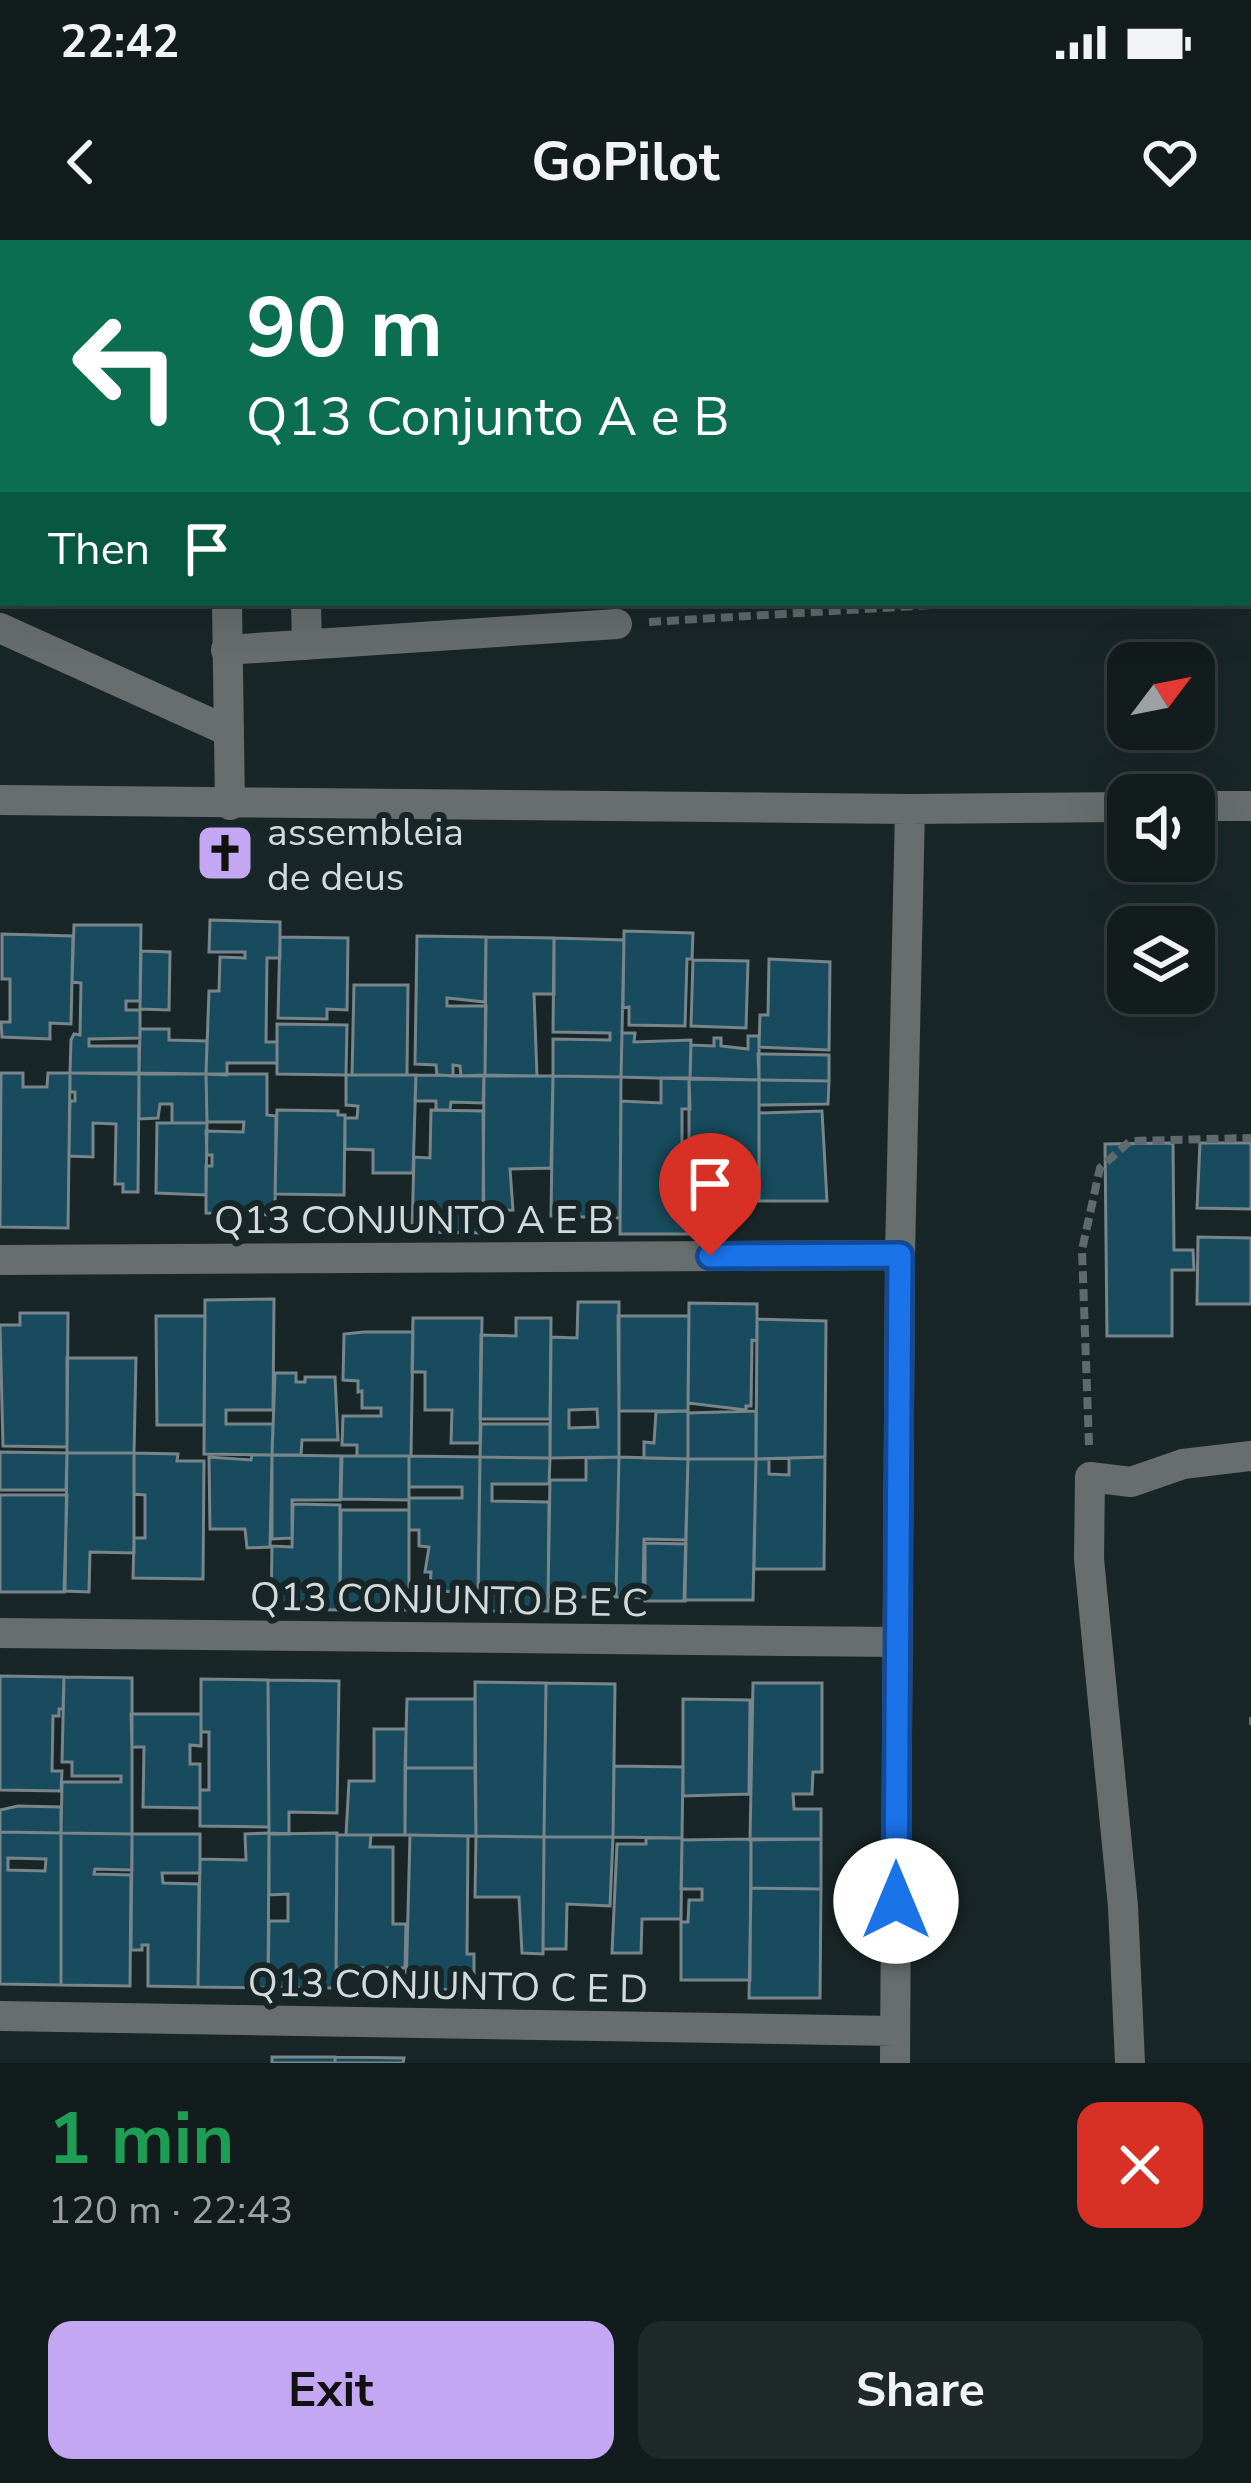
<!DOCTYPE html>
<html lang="en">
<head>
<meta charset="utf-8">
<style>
	body { margin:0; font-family:"Nunito Sans",sans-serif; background:#20292a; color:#f1f3f6; height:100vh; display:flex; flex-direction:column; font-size:45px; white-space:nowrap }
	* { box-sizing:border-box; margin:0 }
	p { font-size:39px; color:#9da1a4 }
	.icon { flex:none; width:66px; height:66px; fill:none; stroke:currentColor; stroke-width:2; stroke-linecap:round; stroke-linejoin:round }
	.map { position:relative; height:1823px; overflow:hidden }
	.drawer { display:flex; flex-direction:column; background:#131c1d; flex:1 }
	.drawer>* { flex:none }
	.top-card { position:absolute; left:0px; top:0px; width:1251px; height:366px; box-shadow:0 12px 48px #0002,0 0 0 3px #323a3b; background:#0b6e4f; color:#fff; overflow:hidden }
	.needle { width:78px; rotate:58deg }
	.fabs { position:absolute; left:1107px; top:402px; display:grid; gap:24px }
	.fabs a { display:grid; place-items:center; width:108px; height:108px; border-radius:24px; background:#131c1d; box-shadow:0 12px 48px #0002,0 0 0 3px #323a3b; font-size:60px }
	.pin { position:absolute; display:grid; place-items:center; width:102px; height:102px; color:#fff; margin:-123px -51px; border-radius:50% 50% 50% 0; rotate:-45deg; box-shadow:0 0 12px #0007 }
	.pin .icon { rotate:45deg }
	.me { position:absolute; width:132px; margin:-66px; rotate:0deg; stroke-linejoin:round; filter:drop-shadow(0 0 9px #0008) }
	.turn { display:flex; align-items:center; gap:42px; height:252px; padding:0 48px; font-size:54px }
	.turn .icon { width:156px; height:156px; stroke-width:2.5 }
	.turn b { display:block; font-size:84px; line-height:102px }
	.then { display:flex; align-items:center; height:114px; padding:0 48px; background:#0003; gap:24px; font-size:45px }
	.round { display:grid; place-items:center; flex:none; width:126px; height:126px; border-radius:24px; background:#20292a }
	.overview { display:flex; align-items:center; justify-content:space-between; height:204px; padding:0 48px }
	h1 { font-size:72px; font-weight:700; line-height:90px; color:#1e9e55 }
	.cta { display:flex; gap:24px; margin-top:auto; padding:24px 48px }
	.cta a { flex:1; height:138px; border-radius:24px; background:#c3a7f2; color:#111; font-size:48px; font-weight:700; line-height:138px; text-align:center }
	.cta a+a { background:#20292a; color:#f1f3f6 }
	.status { display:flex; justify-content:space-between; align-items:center; height:84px; padding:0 60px; background:#131c1d; direction:ltr }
	.status svg { height:33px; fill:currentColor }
	header { display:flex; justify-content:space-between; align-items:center; height:156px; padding:0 48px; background:#131c1d; font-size:54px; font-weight:700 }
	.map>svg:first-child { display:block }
	.building { fill:#174b5d; stroke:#78858b; stroke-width:3; fill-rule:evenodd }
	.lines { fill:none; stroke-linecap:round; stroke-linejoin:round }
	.path { stroke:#5e6a6b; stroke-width:8; stroke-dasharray:12 6; stroke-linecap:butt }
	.minor { stroke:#686e6d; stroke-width:30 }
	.route-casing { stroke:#114b97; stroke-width:30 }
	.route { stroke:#1a73e8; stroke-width:21 }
	.labels { text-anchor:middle; stroke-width:12; stroke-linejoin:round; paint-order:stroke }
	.poi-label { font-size:39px; fill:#d2dadb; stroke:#192627; text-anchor:start }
	.street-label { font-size:39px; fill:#d2dadb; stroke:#192627 }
</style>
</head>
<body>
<div class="status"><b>22:42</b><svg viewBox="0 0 49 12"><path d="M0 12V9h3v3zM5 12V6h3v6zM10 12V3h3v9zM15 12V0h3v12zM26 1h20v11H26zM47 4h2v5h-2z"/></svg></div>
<header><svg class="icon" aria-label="back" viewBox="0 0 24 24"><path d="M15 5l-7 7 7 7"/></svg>GoPilot<svg class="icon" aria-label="heart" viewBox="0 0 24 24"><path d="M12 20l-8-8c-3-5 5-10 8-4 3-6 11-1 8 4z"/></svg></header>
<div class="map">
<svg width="1251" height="1823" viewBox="0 0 1251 1823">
	<rect width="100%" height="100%" fill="#192627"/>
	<path class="building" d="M 210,680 L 280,682 L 280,718 L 267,718 L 266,802 L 277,802 L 277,823 L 227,823 L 227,835 L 206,834 L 209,751 L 219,751 L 220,717 L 245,718 L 245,712 L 209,712 Z
		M 74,685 L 141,685 L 140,761 L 126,761 L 126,770 L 140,770 L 140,798 L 89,799 L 89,806 L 139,806 L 139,834 L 70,833 L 71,800 L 74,794 L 80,795 L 81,743 L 72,742 Z
		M 624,691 L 693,693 L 692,719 L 687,719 L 685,786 L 629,785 L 629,767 L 623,768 Z
		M 2,694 L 73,696 L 71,784 L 50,783 L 50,799 L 2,797 L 1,782 L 10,782 L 10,739 L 2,739 Z
		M 417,696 L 486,697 L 485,762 L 447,758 L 447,766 L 486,766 L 485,835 L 461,836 L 460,826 L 453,825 L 453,836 L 437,835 L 436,825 L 415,824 Z
		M 280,697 L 348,698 L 347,770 L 327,769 L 327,779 L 278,778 Z
		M 486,697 L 554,698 L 554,754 L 534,754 L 537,836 L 485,835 Z
		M 554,698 L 624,700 L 621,837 L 553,836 L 553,799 L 610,800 L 610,793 L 553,792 Z
		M 141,711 L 170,712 L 169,770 L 140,769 Z
		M 769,719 L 830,722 L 829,810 L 759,807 L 760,775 L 768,775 Z
		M 693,720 L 748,721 L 746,788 L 691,786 Z
		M 354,745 L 408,745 L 407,835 L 352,835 Z
		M 277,784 L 347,785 L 346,835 L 277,834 Z
		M 140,789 L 169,789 L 169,800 L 207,801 L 206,834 L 139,834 Z
		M 622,793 L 635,793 L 634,802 L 691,800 L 690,839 L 621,837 Z
		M 748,796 L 759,796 L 759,840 L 690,839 L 691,805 L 714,806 L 714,798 L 721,798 L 721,806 L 748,809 Z
		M 758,814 L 829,815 L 829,841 L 759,840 Z
		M 1,833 L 23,833 L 23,847 L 47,847 L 48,833 L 70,833 L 68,988 L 0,987 Z
		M 70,833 L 139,833 L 138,952 L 123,952 L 123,944 L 115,944 L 116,884 L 93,883 L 93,917 L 69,916 L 70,861 L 75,861 L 75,852 L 70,852 Z
		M 139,833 L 206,834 L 207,883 L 172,883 L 172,864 L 160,864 L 158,878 L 139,879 Z
		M 206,834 L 267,834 L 267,875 L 276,876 L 275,975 L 206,973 L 206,926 L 212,926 L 212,915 L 207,915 L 206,891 L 243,892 L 244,882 L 207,882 Z
		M 346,835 L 416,835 L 413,933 L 373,933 L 373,910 L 345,909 L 345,878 L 357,878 L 358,866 L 346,865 Z
		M 416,835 L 484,836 L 483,863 L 451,862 L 450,870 L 436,870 L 436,861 L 415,861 Z
		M 484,836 L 553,836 L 551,928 L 510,929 L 513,970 L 483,971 Z
		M 553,836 L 621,837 L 620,978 L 551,976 Z
		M 661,838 L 689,838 L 690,869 L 682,869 L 682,941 L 689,942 L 689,994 L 620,994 L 621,861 L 661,863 Z
		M 689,838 L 759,840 L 759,932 L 737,932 L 737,976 L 689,976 Z
		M 759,840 L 829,841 L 828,864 L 759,865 Z
		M 277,870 L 338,871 L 338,875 L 345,875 L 344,955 L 275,954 Z
		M 431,870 L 483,871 L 484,993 L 412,992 L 414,917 L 430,918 Z
		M 822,871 L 827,961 L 759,961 L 759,873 Z
		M 157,883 L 207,883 L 206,955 L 156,953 Z
		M 1173,903 L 1174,1010 L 1193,1010 L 1194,1030 L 1172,1030 L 1172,1096 L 1107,1096 L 1105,904 Z
		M 1200,903 L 1251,903 L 1251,969 L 1197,968 Z
		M 1198,997 L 1251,998 L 1251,1064 L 1197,1064 Z
		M 274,1059 L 273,1170 L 226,1170 L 226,1184 L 273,1184 L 272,1215 L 204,1214 L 205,1060 Z
		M 578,1062 L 619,1062 L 619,1217 L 550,1218 L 551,1097 L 577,1098 ZM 597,1169 L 598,1187 L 569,1188 L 569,1170 Z
		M 689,1063 L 757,1064 L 757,1101 L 752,1100 L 751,1166 L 746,1166 L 746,1170 L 688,1163 Z
		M 20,1073 L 68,1073 L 67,1207 L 3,1206 L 0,1085 L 20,1085 Z
		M 156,1076 L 205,1076 L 204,1185 L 157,1185 Z
		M 618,1076 L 689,1076 L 688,1171 L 619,1171 Z
		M 413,1078 L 482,1078 L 480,1203 L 451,1203 L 452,1170 L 425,1170 L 425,1132 L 412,1132 Z
		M 516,1078 L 551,1078 L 550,1179 L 480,1179 L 481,1095 L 516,1096 Z
		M 757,1079 L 826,1081 L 825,1217 L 756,1219 Z
		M 364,1092 L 413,1092 L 411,1216 L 357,1216 L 357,1205 L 342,1205 L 343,1176 L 381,1176 L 381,1168 L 362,1168 L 362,1151 L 358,1152 L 358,1141 L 343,1140 L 344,1094 Z
		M 67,1118 L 136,1118 L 134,1213 L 67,1213 Z
		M 275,1133 L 296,1133 L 296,1142 L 305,1142 L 305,1137 L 335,1137 L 338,1200 L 302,1200 L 301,1215 L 272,1215 Z
		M 688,1171 L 688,1219 L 644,1218 L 644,1202 L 654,1203 L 656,1172 Z
		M 756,1171 L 756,1219 L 688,1219 L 688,1173 Z
		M 481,1184 L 550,1184 L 550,1218 L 480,1217 Z
		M 0,1212 L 67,1213 L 66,1250 L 0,1250 Z
		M 67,1213 L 134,1213 L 134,1313 L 90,1312 L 89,1352 L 65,1351 Z
		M 134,1213 L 178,1214 L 177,1221 L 204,1221 L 203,1339 L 133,1338 L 134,1298 L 145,1298 L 145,1255 L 134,1254 Z
		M 252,1215 L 272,1215 L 270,1307 L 247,1308 L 245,1289 L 210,1289 L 209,1217 L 251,1220 Z
		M 272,1215 L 341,1216 L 340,1260 L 292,1260 L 292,1298 L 272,1299 Z
		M 342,1216 L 409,1216 L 409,1260 L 341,1259 Z
		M 409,1216 L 480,1217 L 478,1354 L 430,1350 L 431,1332 L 425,1332 L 429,1307 L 419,1306 L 419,1290 L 409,1290 L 409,1258 L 462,1258 L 462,1247 L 409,1247 Z
		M 480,1217 L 550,1218 L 549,1244 L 492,1244 L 492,1261 L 549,1262 L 548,1371 L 478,1371 Z
		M 619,1217 L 688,1219 L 686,1300 L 644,1299 L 643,1358 L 616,1357 Z
		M 619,1217 L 616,1357 L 548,1357 L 550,1240 L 586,1240 L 586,1218 Z
		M 825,1217 L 824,1329 L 754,1329 L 756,1219 L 769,1219 L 769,1234 L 789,1235 L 789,1218 Z
		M 688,1219 L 756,1219 L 753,1360 L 684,1360 Z
		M 0,1255 L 67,1255 L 64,1352 L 0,1352 Z
		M 293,1264 L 340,1265 L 340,1370 L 271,1369 L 272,1306 L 292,1307 Z
		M 341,1270 L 409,1270 L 409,1370 L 340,1370 Z
		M 645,1303 L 686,1304 L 685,1361 L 645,1361 Z
		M 0,1436 L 64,1437 L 63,1469 L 59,1469 L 59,1476 L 53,1476 L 52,1531 L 62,1531 L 61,1551 L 0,1550 Z
		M 64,1437 L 132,1438 L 132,1594 L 61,1593 L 62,1542 L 121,1542 L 121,1536 L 72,1536 L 72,1522 L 62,1522 Z
		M 201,1439 L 268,1440 L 269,1587 L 200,1586 L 200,1550 L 209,1550 L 209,1492 L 201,1492 Z
		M 268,1440 L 339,1441 L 337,1573 L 289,1572 L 289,1594 L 269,1593 Z
		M 475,1442 L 546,1443 L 544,1597 L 476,1596 Z
		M 546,1443 L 615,1444 L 613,1597 L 544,1597 Z
		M 753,1443 L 822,1443 L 822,1532 L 813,1532 L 812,1554 L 793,1554 L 794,1569 L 821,1569 L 821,1599 L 750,1600 Z
		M 407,1459 L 475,1459 L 475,1528 L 405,1528 Z
		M 683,1459 L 750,1460 L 749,1554 L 683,1556 Z
		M 131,1474 L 201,1474 L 201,1506 L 190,1505 L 190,1524 L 200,1524 L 200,1568 L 143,1567 L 144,1507 L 132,1507 Z
		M 374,1489 L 406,1489 L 405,1595 L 346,1595 L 349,1541 L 374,1541 Z
		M 614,1526 L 683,1527 L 682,1598 L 613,1597 Z
		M 405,1528 L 475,1528 L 476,1596 L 405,1595 Z
		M 18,1566 L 61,1567 L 61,1593 L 0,1592 L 0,1570 Z
		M 0,1592 L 61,1593 L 61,1745 L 0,1744 ZM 8,1618 L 46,1619 L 45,1631 L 8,1630 Z
		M 61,1593 L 132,1594 L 132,1630 L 95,1629 L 94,1634 L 131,1635 L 130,1746 L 61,1745 Z
		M 269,1593 L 268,1748 L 198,1747 L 200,1619 L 246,1620 L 245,1594 Z
		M 337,1593 L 336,1748 L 268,1748 L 269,1681 L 288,1681 L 288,1654 L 269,1655 L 269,1594 Z
		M 132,1594 L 200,1594 L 200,1633 L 162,1633 L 163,1643 L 199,1644 L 198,1747 L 148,1746 L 148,1705 L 142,1705 L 142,1710 L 131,1710 Z
		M 337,1595 L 371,1595 L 370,1607 L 393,1607 L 393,1684 L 406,1684 L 405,1728 L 336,1728 Z
		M 410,1595 L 468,1596 L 467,1714 L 474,1714 L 474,1750 L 406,1749 Z
		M 476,1596 L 544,1597 L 543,1714 L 522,1713 L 519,1657 L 475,1657 Z
		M 544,1597 L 613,1597 L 610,1666 L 567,1664 L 566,1709 L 543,1709 Z
		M 646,1598 L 682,1598 L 681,1679 L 642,1679 L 641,1713 L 612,1713 L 617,1604 L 646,1604 Z
		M 751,1599 L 750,1740 L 681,1740 L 681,1682 L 688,1682 L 689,1660 L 702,1660 L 702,1649 L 681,1649 L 682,1600 Z
		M 751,1599 L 821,1599 L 821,1649 L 751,1648 Z
		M 751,1648 L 821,1649 L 820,1758 L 749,1758 Z
		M 272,1817 L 335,1817 L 335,1823 L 272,1823 Z
		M 335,1817 L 404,1818 L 403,1823 L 335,1823 Z"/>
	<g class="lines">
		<path class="path" d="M 1248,358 L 1251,358
			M 649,382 L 965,363
			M 1089,1205 L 1082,1010 L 1100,928 L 1130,901 L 1251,898
			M 1249,1481 L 1251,1481"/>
		<path class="minor" d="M 232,3 L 232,0
			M 731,3 L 769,0
			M 227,363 L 230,565
			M 306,363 L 307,405
			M 0,388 L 228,491
			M 226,410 L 617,384
			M 0,560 L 910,569 L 1128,567
			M 1194,566 L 1251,566
			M 0,1020 L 900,1015
			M 0,1393 L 897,1402
			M 0,1776 L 895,1791
			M 895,1823 L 900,1015 L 910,569
			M 1130,1823 L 1123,1666 L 1089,1319 L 1090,1237 L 1131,1242 L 1183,1224 L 1251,1216"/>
	</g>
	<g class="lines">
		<defs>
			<path id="route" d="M 710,1016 L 900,1015 L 896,1661"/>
		</defs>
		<use href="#route" class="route-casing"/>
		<use href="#route" class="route"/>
	</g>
	<defs>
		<symbol id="church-square" viewBox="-11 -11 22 22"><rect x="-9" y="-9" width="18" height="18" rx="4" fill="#c3a7f2" stroke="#192627"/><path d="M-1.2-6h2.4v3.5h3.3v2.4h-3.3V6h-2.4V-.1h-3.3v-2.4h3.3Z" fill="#111"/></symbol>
	</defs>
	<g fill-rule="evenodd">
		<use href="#church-square" x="192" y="580" width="66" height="66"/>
	</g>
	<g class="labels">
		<g class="poi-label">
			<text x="267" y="605">assembleia<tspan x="267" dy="45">de deus</tspan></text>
		</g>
		<g class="street-label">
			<text x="414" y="993">Q13 CONJUNTO A E B</text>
			<text transform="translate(449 1359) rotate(1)" y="14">Q13 CONJUNTO B E C</text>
			<text transform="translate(448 1745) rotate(1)" y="14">Q13 CONJUNTO C E D</text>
		</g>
	</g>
</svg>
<div class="fabs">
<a><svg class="needle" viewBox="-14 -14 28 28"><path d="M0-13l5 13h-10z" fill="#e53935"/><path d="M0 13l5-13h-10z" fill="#9da1a4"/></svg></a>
<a><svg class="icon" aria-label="sound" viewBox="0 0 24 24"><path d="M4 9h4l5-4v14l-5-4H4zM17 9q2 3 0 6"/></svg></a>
<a><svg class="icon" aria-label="layers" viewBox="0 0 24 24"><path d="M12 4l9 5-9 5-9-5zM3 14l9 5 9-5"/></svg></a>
</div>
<div class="pin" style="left:710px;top:1016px;background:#d93025"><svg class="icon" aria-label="arrive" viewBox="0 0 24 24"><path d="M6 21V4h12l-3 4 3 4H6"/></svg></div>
<svg class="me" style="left:896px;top:1661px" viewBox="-20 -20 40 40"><circle r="19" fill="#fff"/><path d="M0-13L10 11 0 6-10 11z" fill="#1a73e8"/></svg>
<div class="top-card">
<div class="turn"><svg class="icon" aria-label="left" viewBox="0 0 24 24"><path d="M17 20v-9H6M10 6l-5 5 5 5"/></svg><div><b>90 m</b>Q13 Conjunto A e B</div></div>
<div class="then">Then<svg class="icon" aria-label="arrive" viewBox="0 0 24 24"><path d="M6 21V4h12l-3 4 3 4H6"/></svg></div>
</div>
</div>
<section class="drawer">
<div class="overview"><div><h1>1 min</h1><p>120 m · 22:43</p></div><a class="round" style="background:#d93025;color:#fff"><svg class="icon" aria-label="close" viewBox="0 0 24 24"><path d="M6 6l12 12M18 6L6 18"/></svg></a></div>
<div class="cta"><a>Exit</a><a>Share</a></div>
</section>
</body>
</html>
